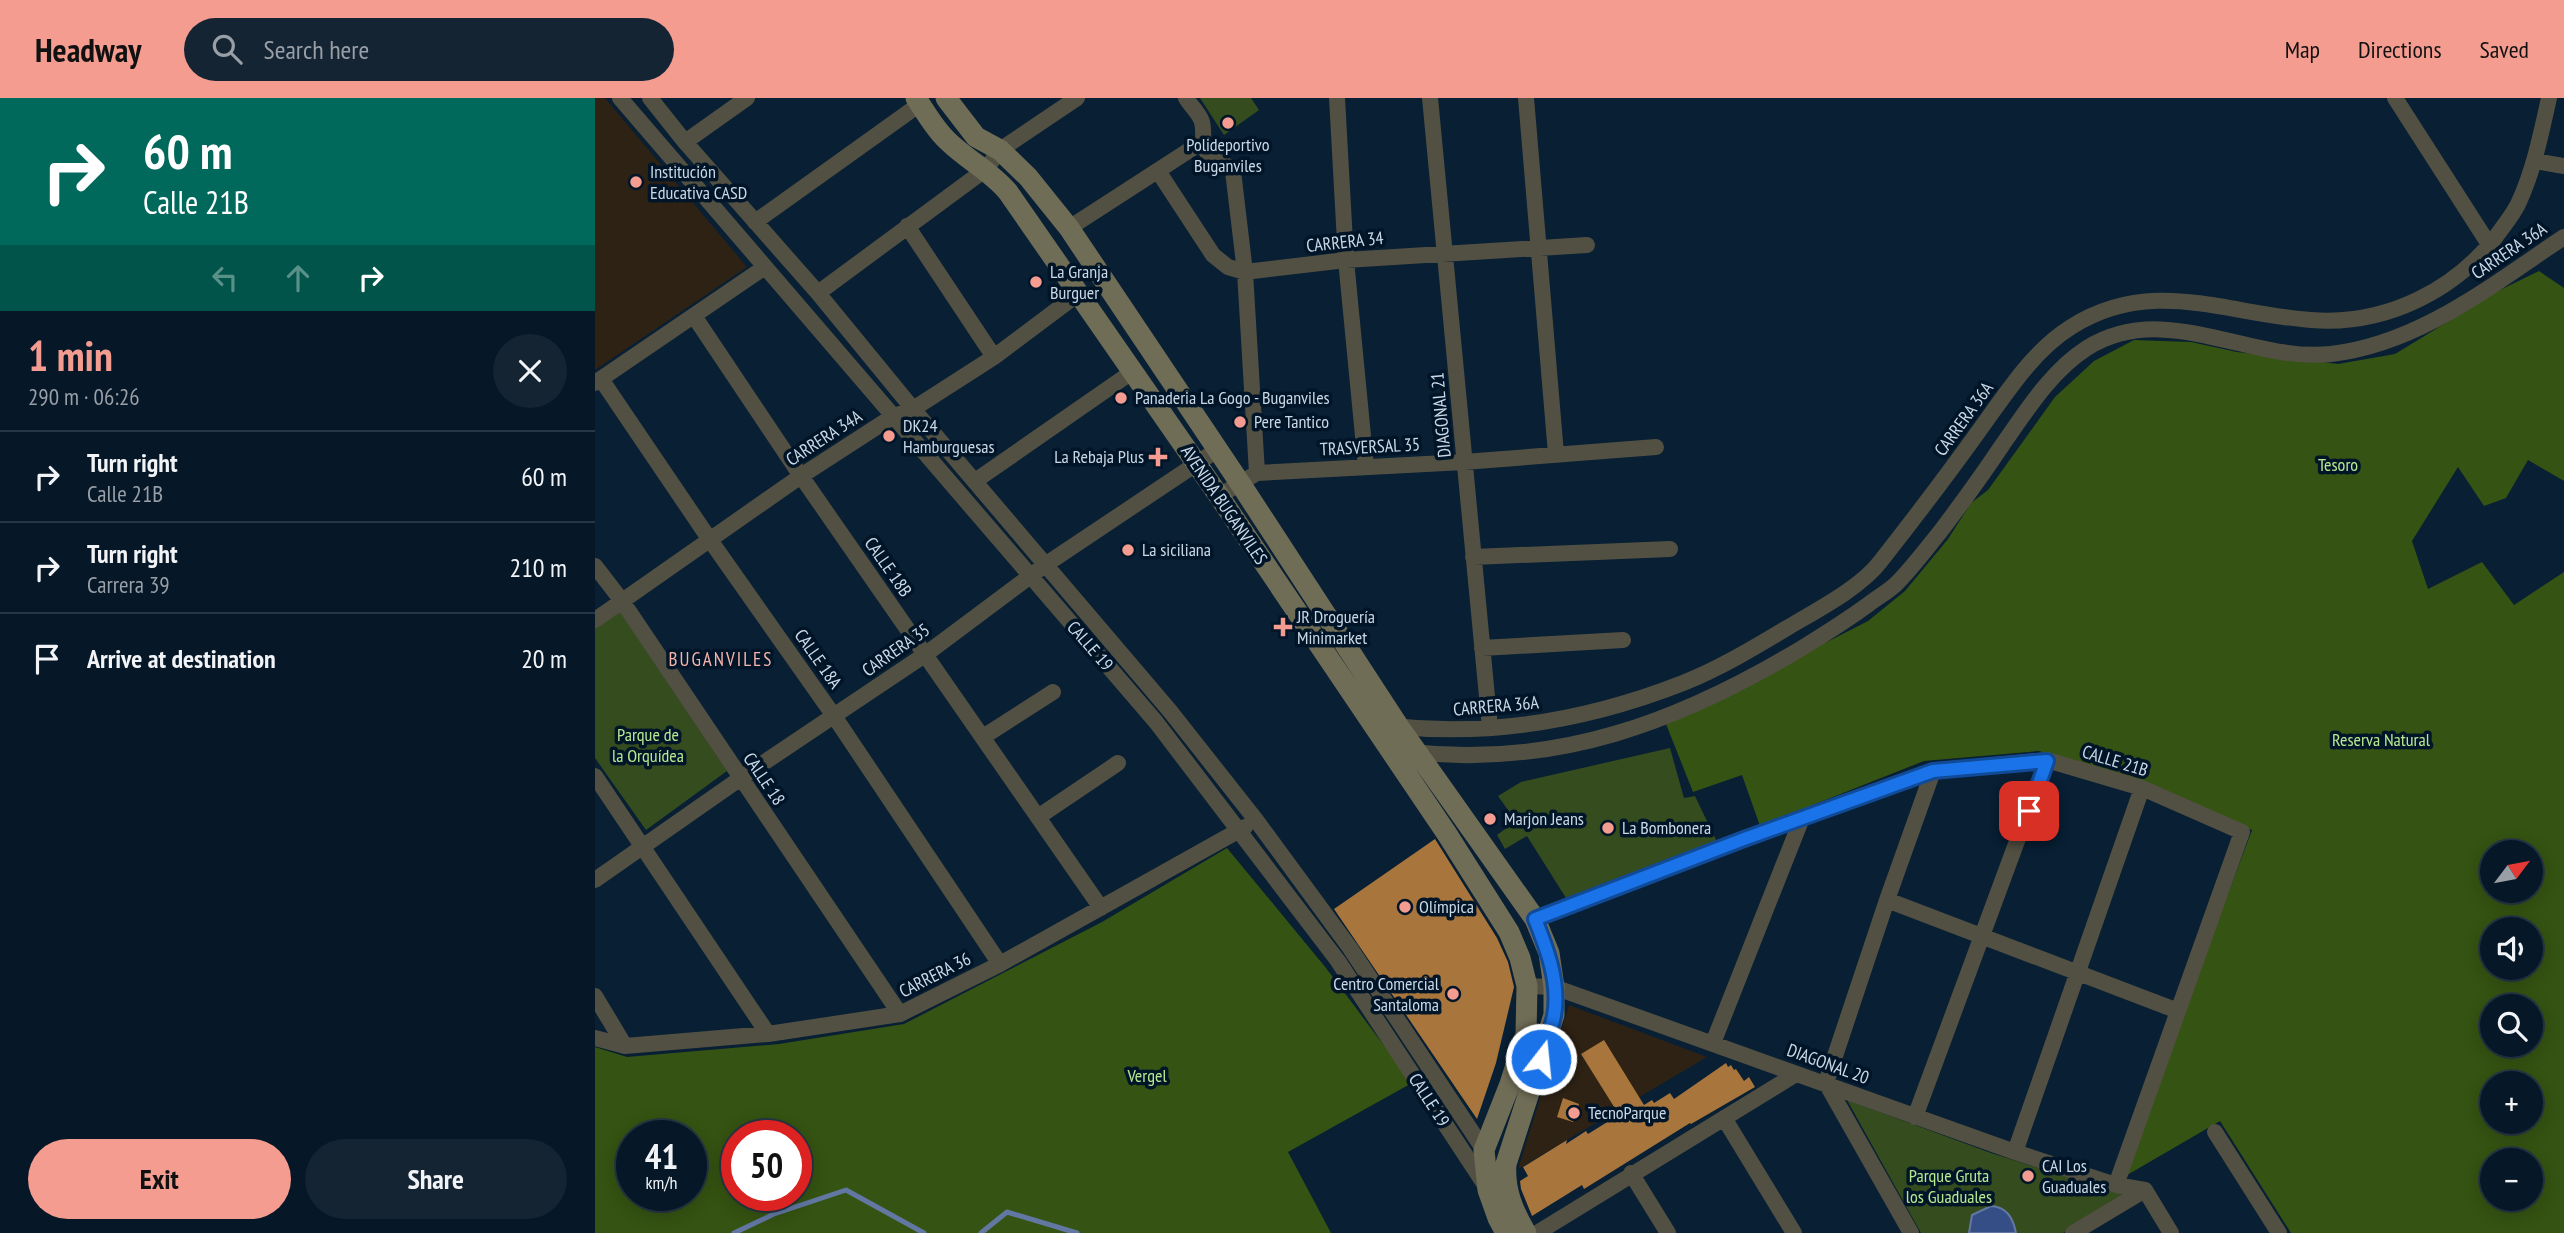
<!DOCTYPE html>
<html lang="en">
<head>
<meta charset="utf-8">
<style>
	body { margin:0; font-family:"PT Sans Narrow",sans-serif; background:#142433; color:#f1f3f6; height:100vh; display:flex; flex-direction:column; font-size:26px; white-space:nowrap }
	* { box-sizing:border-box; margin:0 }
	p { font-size:23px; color:#989fa7 }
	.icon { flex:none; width:38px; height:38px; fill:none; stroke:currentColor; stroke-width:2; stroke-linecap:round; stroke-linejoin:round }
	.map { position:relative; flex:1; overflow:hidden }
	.panel { display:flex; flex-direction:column; background:#061727; width:595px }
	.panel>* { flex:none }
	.guide { background:#00695c; color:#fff; overflow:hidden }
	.needle { width:46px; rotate:58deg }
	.buttons { position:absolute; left:1885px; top:742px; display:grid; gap:14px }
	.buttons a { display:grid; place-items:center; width:63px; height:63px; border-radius:50%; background:#061727; box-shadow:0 4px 18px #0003,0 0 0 2px #273644; font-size:35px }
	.speed { position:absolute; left:21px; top:1022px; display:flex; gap:14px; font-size:35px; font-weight:700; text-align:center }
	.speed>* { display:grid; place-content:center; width:91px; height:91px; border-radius:50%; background:#061727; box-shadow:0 4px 18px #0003,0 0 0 2px #273644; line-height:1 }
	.speed small { font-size:18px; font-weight:400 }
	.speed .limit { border:10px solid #d22; background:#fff; color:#111 }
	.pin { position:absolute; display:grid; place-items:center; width:60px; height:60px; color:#fff; margin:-30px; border-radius:14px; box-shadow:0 4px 10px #0006 }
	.me { position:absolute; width:77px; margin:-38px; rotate:16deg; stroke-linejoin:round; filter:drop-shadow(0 0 5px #0008) }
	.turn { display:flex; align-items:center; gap:24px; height:147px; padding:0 28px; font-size:32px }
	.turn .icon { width:91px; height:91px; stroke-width:2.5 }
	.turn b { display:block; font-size:49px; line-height:60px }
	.lanes { display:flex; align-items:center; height:66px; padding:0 28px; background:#0003; justify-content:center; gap:35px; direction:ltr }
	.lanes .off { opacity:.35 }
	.round { display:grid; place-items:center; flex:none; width:74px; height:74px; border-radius:37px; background:#142433 }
	.head { display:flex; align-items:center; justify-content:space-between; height:119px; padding:0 28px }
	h1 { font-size:42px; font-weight:800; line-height:52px; color:#f59c90 }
	.cta { display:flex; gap:14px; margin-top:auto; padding:14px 28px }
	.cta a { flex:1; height:80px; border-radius:42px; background:#f59c90; color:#111; font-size:28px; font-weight:800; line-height:80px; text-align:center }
	.cta a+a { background:#142433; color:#f1f3f6 }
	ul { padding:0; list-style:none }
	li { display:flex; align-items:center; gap:21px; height:91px; padding:0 28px; border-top:2px solid #273644 }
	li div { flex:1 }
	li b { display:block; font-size:26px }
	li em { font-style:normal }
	header { display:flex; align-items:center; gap:42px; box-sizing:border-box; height:98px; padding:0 35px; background:#f59c90; color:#111 }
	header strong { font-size:33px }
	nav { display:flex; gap:38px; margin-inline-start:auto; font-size:24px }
	.search { width:490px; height:63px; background:#142433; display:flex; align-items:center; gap:18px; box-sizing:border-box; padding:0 24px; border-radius:38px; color:#989fa7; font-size:26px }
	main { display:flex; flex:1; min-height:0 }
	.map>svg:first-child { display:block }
	.education { fill:#2e2214 }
	.green { fill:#354c1e }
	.forest { fill:#355312; fill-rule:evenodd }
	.water { fill:#354e86; stroke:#6278a3; stroke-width:2 }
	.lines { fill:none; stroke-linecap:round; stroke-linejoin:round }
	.stream { stroke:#6278a3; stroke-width:5 }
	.building { fill:#a8753c }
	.street { stroke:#525042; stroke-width:16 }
	.secondary { stroke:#706d56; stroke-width:21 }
	.route-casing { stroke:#114b97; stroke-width:18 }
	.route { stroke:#1a73e8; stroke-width:12 }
	.poi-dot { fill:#f59c90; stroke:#011529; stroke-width:2.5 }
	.labels { text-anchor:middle; stroke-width:7; stroke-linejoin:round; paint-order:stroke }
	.poi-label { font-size:18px; fill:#cbd9e7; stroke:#011529; text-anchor:start }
	.street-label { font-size:18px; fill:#cbd9e7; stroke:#011529 }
	.park-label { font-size:18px; fill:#b9e98f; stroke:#011529 }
	.neighbourhood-label { font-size:19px; letter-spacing:2px; fill:#f6b3a9; stroke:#011529 }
</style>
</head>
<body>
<header>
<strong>Headway</strong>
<div class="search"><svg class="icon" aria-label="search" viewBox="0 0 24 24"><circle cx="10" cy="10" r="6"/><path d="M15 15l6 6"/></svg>Search here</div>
<nav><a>Map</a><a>Directions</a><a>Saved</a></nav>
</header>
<main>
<section class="panel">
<div class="guide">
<div class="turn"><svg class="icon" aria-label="right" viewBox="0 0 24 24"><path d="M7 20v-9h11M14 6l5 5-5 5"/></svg><div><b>60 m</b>Calle 21B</div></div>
<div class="lanes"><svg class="icon off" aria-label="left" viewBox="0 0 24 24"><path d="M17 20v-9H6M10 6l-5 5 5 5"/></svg><svg class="icon off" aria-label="ahead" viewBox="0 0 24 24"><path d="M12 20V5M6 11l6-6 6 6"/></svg><svg class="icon" aria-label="right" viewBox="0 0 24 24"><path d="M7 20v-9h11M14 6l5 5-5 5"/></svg></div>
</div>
<div class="head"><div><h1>1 min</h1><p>290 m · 06:26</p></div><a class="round"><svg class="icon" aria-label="close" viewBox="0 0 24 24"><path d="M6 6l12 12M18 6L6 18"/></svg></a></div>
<ul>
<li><svg class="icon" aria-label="right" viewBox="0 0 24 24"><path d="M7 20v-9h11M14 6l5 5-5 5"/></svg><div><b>Turn right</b><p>Calle 21B</p></div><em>60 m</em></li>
<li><svg class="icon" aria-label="right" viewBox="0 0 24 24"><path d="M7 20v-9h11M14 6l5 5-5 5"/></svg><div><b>Turn right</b><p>Carrera 39</p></div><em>210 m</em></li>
<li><svg class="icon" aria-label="arrive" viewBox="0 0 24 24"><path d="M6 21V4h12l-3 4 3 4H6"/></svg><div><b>Arrive at destination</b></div><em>20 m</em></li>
</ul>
<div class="cta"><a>Exit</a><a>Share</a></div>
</section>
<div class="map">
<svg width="1969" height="1135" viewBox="0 0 1969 1135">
	<rect width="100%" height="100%" fill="#081f34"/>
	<path class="education" d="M 0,0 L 10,0 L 152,169 L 0,272 Z
		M 974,907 L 1112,959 L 923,1071 Z"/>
	<path class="green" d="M 605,0 L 656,0 L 664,12 L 629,37 Z
		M 24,512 L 132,673 L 51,732 L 0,660 L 0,528 Z
		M 1075,650 L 1089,700 L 1100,698 L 1122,744 L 971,800 L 932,738 L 910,751 L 902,737 L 921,723 L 903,698 L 926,684 Z
		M 1252,1002 L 1396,1055 L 1529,1097 L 1468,1135 L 1326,1135 Z"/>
	<path class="forest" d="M 1944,173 L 1969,190 L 1969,383 L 1933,362 L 1911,400 L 1889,408 L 1863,369 L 1817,443 L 1833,491 L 1887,464 L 1919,507 L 1969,474 L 1969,1135 L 1696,1135 L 1625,1023 L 1527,1080 L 1657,732 L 1546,686 L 1444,653 L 1329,663 L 1165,728 L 1147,677 L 1098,694 L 1071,626 L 1273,523 L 1310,493 L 1353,441 L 1376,405 L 1393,392 L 1460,299 L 1499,263 L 1539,242 L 1596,244 L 1642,254 L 1743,266 L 1800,256 L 1903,193 ZM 1897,754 L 1936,754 L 1936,793 L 1897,793 ZM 1897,831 L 1936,831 L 1936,870 L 1897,870 ZM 1897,908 L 1936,908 L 1936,947 L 1897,947 ZM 1897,985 L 1936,985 L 1936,1024 L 1897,1024 ZM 1897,1062 L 1936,1062 L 1936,1101 L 1897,1101 Z
		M 632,750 L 731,870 L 817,985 L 693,1054 L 736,1135 L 0,1135 L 0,949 L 32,959 L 184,946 L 309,926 L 507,824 ZM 37,1038 L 96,1038 L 96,1097 L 37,1097 ZM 142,1038 L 201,1038 L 201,1097 L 142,1097 Z"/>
	<path class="water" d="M 1396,1108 C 1412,1109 1418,1120 1421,1135 L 1374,1135 L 1377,1117 Z"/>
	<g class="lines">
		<path class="stream" d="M 139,1135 L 179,1116 L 251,1092 L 329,1135
			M 386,1135 L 412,1114 L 482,1135"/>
	</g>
	<path class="building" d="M 840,741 L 902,840 L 913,864 L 919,889 L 901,965 L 882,1021 L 739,811 Z
		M 1009,942 L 1049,1007 L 1057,1002 L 1059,1005 L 1075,995 L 1079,1001 L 1131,965 L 1133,969 L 1136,967 L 1139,972 L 1141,971 L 1149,983 L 1154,979 L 1160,989 L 1096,1026 L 1095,1025 L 989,1091 L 987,1087 L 937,1118 L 926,1091 L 925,1083 L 933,1078 L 928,1069 L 972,1042 L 971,1046 L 991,1033 L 993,1036 L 1022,1018 L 1026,1020 L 986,956 Z
		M 968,1000 L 984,1006 L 978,1024 L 962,1019 Z"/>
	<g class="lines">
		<path class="street" d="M 25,0 L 561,624 L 743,863 L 892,1090
			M 55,0 L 90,44 L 223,195 L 318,311 L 575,613 L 661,722 L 755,850 L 889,1052
			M 591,0 C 595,7 605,16 607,24 C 610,36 605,46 614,57 C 621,64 631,65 638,73 L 650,174 L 662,375
			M 742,0 L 751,162 L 771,369
			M 835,0 L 895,630
			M 931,0 L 961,356
			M 1800,0 L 1895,148
			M 90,44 L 152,0
			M 1940,63 L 1969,68
			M 563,73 L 618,157 L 633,169 L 650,174 L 751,162 L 992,147
			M 160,124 L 325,6
			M 312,128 L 399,259
			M 474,130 L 607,44
			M 223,195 L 391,71 L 405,52 L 482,0
			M 99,218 L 206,378 L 506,810
			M 6,281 L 115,442 L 239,618 L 405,866
			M 0,285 L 170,169
			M 380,383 L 537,274
			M 624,398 L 662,375 L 869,364 L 1061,349
			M 878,459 L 1075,451
			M 0,468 L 27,503 L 305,916
			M 0,522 L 206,378 L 297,319 L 318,311 L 399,259 L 483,196
			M 887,550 L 1028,542
			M 797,628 C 896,639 996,621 1088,585 C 1126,570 1162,548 1197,527 C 1224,511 1266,489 1285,464 C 1318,422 1350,380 1381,337 C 1409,299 1436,254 1476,229 C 1557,178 1630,216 1716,222 C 1792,228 1865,191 1908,129 C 1914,121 1920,113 1924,104 C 1939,71 1946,36 1954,0
			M 388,639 L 458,594
			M 816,654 C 962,670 1084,624 1207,550 C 1230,536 1252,522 1274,506 C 1283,499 1294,493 1301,486 C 1317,470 1331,451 1345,434 C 1367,405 1388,376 1408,346 C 1432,312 1456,273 1492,250 C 1571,201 1654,265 1736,256 C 1824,246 1897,187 1969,139
			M 0,678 L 173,936
			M 443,719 L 523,665
			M 0,782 L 146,680 L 331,556 L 450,467 L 622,352
			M 1292,802 L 1583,913
			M 940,821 L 1149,741 L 1338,673 L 1452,662 L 1547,690 L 1647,734 L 1521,1087
			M 932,888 L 959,889 L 1420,1054 L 1521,1087 L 1550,1092
			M 0,898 L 30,948
			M 0,940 L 30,948 L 173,936 L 305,916 L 405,866 L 650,729
			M 1118,945 L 1207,720
			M 1320,1019 L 1452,662
			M 1129,1020 L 1199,1135
			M 1620,1034 L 1684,1135
			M 1420,1054 L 1547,690
			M 1036,1075 L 1073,1135
			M 1550,1092 L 1576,1135
			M 942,1135 L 1201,976
			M 1316,1135 L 1231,985 L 1292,802 L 1338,673
			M 1478,1135 L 1550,1092"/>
		<path class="secondary" d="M 321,0 C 329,12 337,26 347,37 C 366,59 394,71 413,94 L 624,398 L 852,736 L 914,834 L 925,860 L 932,888 L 931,936 L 915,986 L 889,1052 L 893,1092 L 903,1120 L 911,1135
			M 351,0 L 381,39 L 405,52 L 433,79 L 474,130 L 645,385 L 804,629 L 940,821 L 954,855 L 959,889 L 959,917 L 911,1066 C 909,1092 918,1113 931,1135"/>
	</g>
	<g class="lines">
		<defs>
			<path id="route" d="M 946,961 C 950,947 956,932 959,918 C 965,885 952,851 940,821 L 1149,741 L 1338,673 L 1452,663 L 1434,713"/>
		</defs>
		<use href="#route" class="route-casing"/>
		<use href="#route" class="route"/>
	</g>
	<g class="poi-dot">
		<circle cx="633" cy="25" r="7"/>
		<circle cx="41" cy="84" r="7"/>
		<circle cx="441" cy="184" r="7"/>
		<circle cx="526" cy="300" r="7"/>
		<circle cx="645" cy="324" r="7"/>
		<circle cx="294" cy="338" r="7"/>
		<path d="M559.5 348.5h7v7h7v7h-7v7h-7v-7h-7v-7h7z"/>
		<circle cx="533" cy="452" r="7"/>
		<path d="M684.5 518.5h7v7h7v7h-7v7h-7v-7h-7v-7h7z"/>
		<circle cx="895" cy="721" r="7"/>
		<circle cx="1013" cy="730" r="7"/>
		<circle cx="810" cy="809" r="7"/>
		<circle cx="858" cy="896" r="7"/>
		<circle cx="979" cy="1015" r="7"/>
		<circle cx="1433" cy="1078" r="7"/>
	</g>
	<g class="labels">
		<g class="poi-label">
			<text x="633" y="53" text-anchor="middle">Polideportivo<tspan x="633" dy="21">Buganviles</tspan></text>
			<text x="55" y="80">Institución<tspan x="55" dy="21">Educativa CASD</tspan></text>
			<text x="455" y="180">La Granja<tspan x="455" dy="21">Burguer</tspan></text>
			<text x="540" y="306">Panaderia La Gogo - Buganviles</text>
			<text x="659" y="330">Pere Tantico</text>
			<text x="308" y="334">DK24<tspan x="308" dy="21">Hamburguesas</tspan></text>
			<text x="549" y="365" text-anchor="end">La Rebaja Plus</text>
			<text x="547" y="458">La siciliana</text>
			<text x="702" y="525">JR Droguería<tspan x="702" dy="21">Minimarket</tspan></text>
			<text x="909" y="727">Marjon Jeans</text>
			<text x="1027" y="736">La Bombonera</text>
			<text x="824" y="815">Olímpica</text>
			<text x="844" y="892" text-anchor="end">Centro Comercial<tspan x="844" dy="21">Santaloma</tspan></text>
			<text x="993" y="1021">TecnoParque</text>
			<text x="1447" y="1074">CAI Los<tspan x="1447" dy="21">Guaduales</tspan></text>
		</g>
		<g class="street-label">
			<text transform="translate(750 144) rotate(-6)" y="6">CARRERA 34</text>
			<text transform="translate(1914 153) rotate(-34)" y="6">CARRERA 36A</text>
			<text transform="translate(846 317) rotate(-95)" y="6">DIAGONAL 21</text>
			<text transform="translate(1369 321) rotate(-54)" y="6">CARRERA 36A</text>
			<text transform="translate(229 340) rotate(-33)" y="6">CARRERA 34A</text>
			<text transform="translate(775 349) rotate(-3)" y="6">TRASVERSAL 35</text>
			<text transform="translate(629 407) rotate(56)" y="6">AVENIDA BUGANVILES</text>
			<text transform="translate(293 469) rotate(55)" y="6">CALLE 18B</text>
			<text transform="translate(495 548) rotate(49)" y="6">CALLE 19</text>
			<text transform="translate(301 552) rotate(-35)" y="6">CARRERA 35</text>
			<text transform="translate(223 561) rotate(55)" y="6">CALLE 18A</text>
			<text transform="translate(901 608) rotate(-5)" y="6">CARRERA 36A</text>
			<text transform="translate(1520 663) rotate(17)" y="6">CALLE 21B</text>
			<text transform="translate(169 681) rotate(56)" y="6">CALLE 18</text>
			<text transform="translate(340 877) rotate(-27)" y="6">CARRERA 36</text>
			<text transform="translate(1233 966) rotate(20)" y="6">DIAGONAL 20</text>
			<text transform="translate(834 1002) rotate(57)" y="6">CALLE 19</text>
		</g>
		<g class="park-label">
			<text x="1743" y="373">Tesoro</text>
			<text x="53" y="643">Parque de<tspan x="53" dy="21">la Orquídea</tspan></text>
			<text x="1786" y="648">Reserva Natural</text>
			<text x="552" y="984">Vergel</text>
			<text x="1354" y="1084">Parque Gruta<tspan x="1354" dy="21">los Guaduales</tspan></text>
		</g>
		<g class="neighbourhood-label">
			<text x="126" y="568">BUGANVILES</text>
		</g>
	</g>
</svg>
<div class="buttons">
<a><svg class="needle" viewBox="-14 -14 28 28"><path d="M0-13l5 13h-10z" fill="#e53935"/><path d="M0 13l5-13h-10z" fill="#989fa7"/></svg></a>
<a><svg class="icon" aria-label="sound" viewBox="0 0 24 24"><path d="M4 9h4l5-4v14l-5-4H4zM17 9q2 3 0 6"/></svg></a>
<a><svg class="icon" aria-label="search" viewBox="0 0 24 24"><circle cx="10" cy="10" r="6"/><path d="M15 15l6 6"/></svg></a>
<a>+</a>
<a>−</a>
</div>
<div class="speed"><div>41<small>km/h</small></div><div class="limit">50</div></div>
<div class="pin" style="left:1434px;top:713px;background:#d93025"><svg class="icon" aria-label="arrive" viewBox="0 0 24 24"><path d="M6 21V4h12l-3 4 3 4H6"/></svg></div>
<svg class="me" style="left:946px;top:961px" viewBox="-20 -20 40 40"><circle r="17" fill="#1a73e8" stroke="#fff" stroke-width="3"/><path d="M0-11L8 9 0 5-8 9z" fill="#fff"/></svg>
</div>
</main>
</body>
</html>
